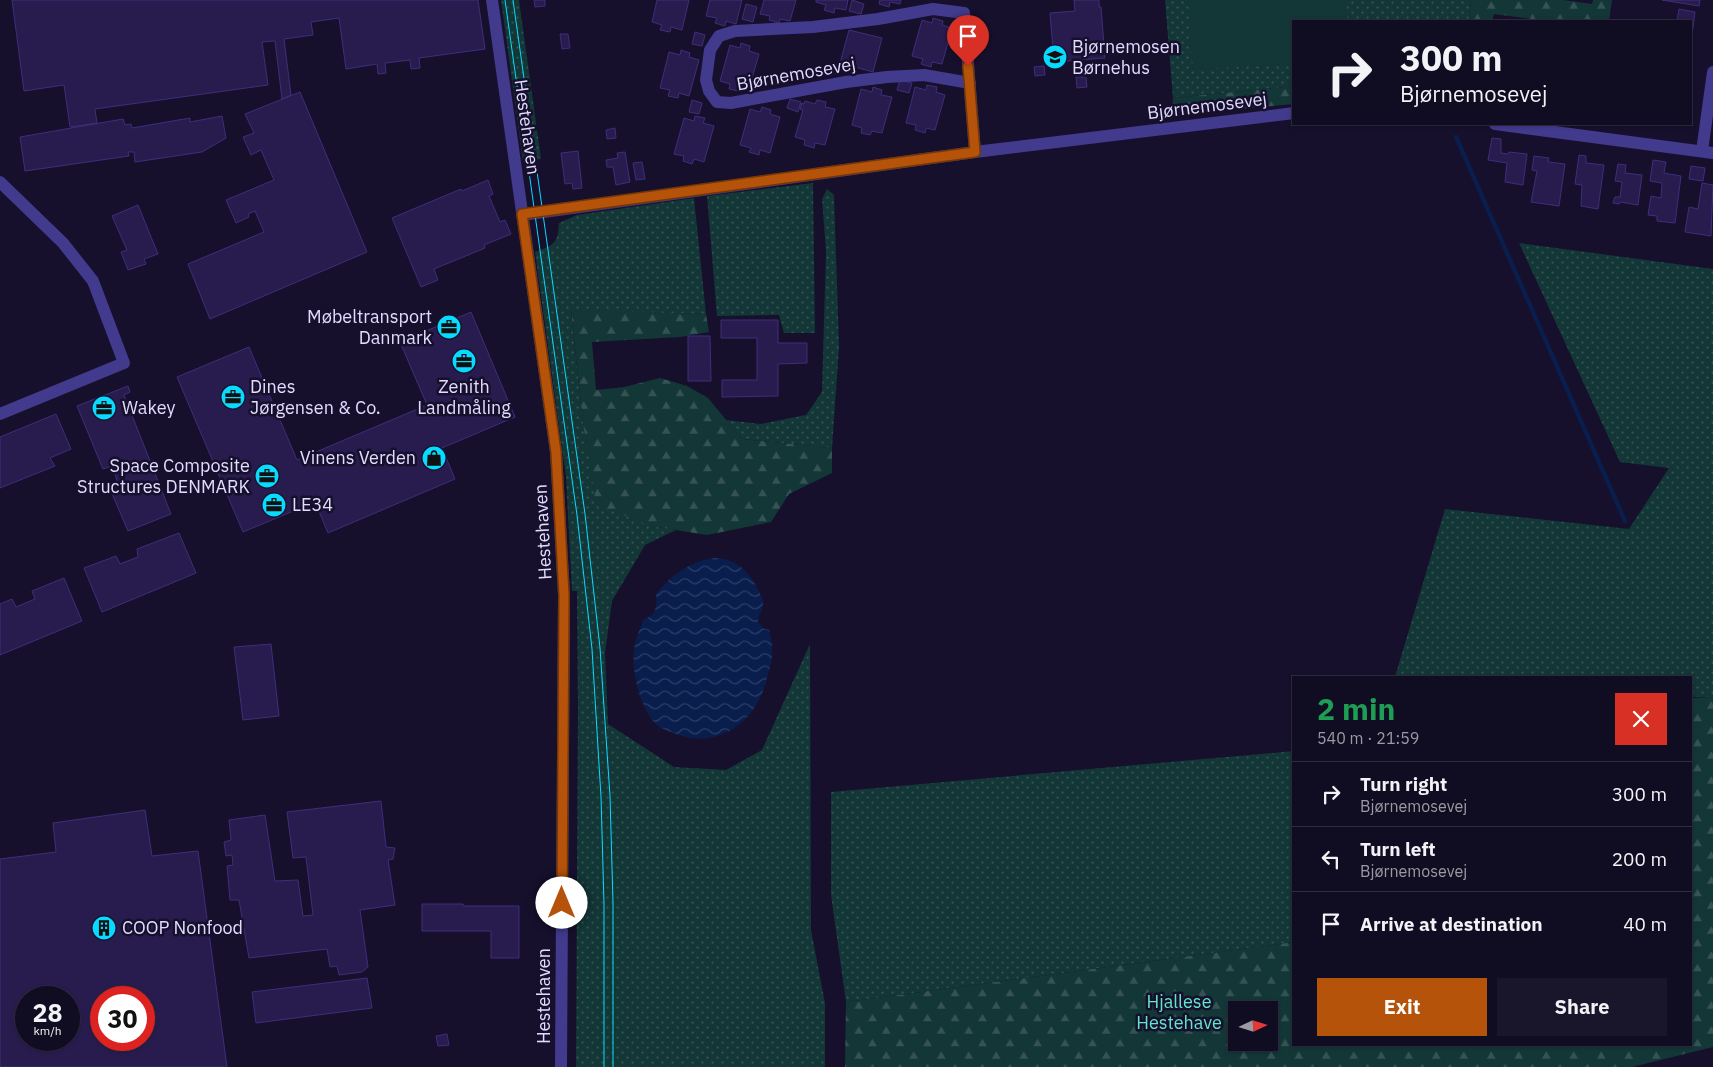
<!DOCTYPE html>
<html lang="en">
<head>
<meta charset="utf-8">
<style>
	body { margin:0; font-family:"IBM Plex Sans",sans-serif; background:#19152a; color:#f1f3f6; height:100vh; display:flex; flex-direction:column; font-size:19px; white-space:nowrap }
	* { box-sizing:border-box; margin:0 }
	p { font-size:16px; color:#9c9ba5 }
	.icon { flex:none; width:28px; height:28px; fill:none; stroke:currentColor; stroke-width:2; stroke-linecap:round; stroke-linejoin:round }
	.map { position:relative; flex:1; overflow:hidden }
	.sheet { position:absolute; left:1292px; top:676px; width:400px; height:370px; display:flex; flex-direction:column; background:#100c21; border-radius:0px; box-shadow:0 1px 4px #0004,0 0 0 1px #302c3f }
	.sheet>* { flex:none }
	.top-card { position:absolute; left:1292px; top:20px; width:400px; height:105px; border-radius:0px; box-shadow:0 1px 4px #0004,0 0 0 1px #302c3f; background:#100c21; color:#f1f3f6; overflow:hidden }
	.needle { width:32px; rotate:86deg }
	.controls { position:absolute; left:1228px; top:1001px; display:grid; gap:10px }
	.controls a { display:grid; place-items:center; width:50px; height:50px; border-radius:0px; background:#100c21; box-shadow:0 1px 4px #0004,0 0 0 1px #302c3f; font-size:25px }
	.speed { position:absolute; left:15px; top:986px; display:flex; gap:10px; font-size:25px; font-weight:700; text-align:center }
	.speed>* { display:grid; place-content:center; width:65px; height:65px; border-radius:50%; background:#100c21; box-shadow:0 1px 4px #0004,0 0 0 1px #302c3f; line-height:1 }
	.speed small { font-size:12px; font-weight:400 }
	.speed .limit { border:8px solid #d22; background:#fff; color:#111 }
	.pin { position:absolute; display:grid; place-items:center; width:42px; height:42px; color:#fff; margin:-51px -21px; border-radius:50% 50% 50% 0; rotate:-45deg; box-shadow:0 0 5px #0007 }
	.pin .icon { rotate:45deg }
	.me { position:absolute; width:55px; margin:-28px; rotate:0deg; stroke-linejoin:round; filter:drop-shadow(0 0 4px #0008) }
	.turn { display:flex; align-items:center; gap:18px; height:105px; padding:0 25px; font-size:22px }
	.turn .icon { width:65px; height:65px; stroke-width:2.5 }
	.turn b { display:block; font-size:35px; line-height:42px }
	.round { display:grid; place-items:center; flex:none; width:52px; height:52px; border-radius:0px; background:#19152a }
	.head { display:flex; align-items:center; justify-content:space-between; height:85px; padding:0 25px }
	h1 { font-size:30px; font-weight:700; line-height:38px; color:#1e9e55 }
	.action { display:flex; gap:10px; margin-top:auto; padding:10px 25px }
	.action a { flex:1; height:58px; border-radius:0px; background:#b45309; color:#fff; font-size:20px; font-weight:700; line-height:58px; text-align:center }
	.action a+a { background:#19152a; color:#f1f3f6 }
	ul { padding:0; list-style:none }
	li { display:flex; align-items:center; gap:15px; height:65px; padding:0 25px; border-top:1px solid #302c3f }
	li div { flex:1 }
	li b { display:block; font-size:19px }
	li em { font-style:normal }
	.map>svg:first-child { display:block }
	.green { fill:url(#green-dots) }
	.forest { fill:url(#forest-firs); fill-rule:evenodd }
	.pitch { fill:#133637 }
	.water { fill:url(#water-waves) }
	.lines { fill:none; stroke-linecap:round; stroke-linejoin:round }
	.stream { stroke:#091e4d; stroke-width:4.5 }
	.building { fill:#281c4e; stroke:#402d7b; fill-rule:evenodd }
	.minor { stroke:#413a8d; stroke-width:12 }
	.tram { stroke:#08dbff; stroke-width:1 }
	.route-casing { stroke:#753606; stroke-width:12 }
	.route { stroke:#b45309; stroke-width:9 }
	.labels { text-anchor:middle; stroke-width:5; stroke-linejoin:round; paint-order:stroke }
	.poi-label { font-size:18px; fill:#e1dcff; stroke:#16102c; text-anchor:start }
	.street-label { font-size:18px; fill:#e1dcff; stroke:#16102c }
	.park-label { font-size:18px; fill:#61e5cb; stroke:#16102c }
</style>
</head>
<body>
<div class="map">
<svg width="1713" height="1067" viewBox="0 0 1713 1067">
	<defs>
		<pattern id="green-dots" width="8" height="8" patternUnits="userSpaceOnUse" patternTransform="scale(1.25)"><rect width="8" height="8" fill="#133637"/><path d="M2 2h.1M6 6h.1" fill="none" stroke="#355255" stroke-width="1.8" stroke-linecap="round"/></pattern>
		<pattern id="forest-firs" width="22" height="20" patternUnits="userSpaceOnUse" patternTransform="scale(1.25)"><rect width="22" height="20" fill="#133637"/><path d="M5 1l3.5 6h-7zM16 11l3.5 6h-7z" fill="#355255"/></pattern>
		<pattern id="water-waves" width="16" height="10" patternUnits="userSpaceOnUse" patternTransform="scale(1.25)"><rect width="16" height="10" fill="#091e4d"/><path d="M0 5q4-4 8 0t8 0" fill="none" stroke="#2d3e68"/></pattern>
	</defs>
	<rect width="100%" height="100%" fill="#16102c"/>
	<path class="green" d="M 501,0 L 519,0 L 541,159 L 523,162 Z
		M 1165,0 L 1471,0 L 1469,21 L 1294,21 L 1294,86 L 1173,98 Z
		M 813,183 L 815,333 L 784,333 L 779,315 L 717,316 L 707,196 Z
		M 827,189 L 834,195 L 839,347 L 832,448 L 742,439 L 726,420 L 761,424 L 806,415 L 822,392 L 826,251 L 822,199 Z
		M 694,198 L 706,314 L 571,311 L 583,423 L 651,526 L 676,530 L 645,545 L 612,601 L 605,653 L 608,724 L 674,767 L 726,770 L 762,750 L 810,644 L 811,930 L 825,1003 L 825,1067 L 576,1067 L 578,706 L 577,591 L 572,591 L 566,477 L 535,252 C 554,245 558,244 559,223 L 577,215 Z
		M 1519,243 L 1713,269 L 1713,697 L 1691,697 L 1691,678 L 1395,677 L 1445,509 L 1629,529 L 1669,468 L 1620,462 Z
		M 1294,751 L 1294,942 L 846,1002 L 831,895 L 831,792 Z"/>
	<path class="forest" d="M 1471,0 L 1563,0 L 1592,4 L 1593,0 L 1612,0 L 1609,21 L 1548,21 L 1494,14 L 1492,21 L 1469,21 Z
		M 1294,86 L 1294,104 L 1171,115 L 1173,98 Z
		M 571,310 L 706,314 L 709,332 L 680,337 L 592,342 L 596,390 L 624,387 L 660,378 L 687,386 L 708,398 L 742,439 L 832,448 L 832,473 L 789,494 L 771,522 L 707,535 L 651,526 L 596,504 L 583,423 Z
		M 1713,697 L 1713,1047 L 1632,1067 L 845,1067 L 846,1002 L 1294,942 L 1294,1045 L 1691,1045 L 1691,698 ZM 1236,1010 L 1269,1010 L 1269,1042 L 1236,1042 Z"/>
	<path class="pitch" d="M 1188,0 L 1346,0 L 1348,21 L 1294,21 L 1294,63 L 1193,70 Z"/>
	<path class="water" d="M 713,558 C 735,557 750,572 759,591 C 760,594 763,598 763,602 C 764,609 758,614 758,621 L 763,628 L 769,630 C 775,654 772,659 766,682 C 756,722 717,750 676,734 C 670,731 663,730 658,726 C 640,710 631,671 634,648 C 636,638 640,628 644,619 L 651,616 C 657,609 657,603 656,594 C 671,575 689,562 713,558 Z"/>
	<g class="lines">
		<path class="stream" d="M 1456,137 L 1625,521"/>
	</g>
	<path class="building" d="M 12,0 L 478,0 L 485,49 L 419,58 L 420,68 L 411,69 L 410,60 L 385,63 L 386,73 L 378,74 L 377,64 L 346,69 L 339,18 L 311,22 L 313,35 L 284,39 L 291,95 L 282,99 L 275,41 L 262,42 L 268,85 L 95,109 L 97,123 L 70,127 L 64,85 L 24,91 Z
		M 534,0 L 545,0 L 545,6 L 535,7 Z
		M 657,0 L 689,0 L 682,30 L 671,27 L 670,32 L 660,30 L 662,25 L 652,22 Z
		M 710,0 L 742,0 L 736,24 L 726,21 L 725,26 L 715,23 L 717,18 L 706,16 Z
		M 764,0 L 796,0 L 790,21 L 780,19 L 779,23 L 769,20 L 770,16 L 760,14 Z
		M 816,0 L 848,0 L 846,10 L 835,8 L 834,13 L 824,10 L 826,5 L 816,2 Z
		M 852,0 L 864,4 L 861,14 L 849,11 Z
		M 880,0 L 901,0 L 900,4 L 890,2 L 889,7 L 879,4 Z
		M 1074,0 L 1099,0 L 1099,7 L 1101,7 L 1105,58 L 1054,62 L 1050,13 L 1075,11 Z
		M 1662,0 L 1700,0 L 1699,6 Z
		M 746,4 L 757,7 L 753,22 L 742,19 Z
		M 1679,9 L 1695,12 L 1693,29 L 1691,29 L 1691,21 L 1677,21 Z
		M 933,18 L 943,21 L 942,25 L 952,28 L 942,64 L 932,62 L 931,67 L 921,64 L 923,59 L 912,56 L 922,20 L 932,23 Z
		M 849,30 L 882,38 L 873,72 L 840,63 Z
		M 695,32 L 705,35 L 702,46 L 692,44 Z
		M 560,34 L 568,34 L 570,48 L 562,49 Z
		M 741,43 L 750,46 L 749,51 L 759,54 L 749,89 L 740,87 L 738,91 L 729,89 L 730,84 L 720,81 L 730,45 L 740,48 Z
		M 681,50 L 690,53 L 689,57 L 699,60 L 689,96 L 679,93 L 678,98 L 668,96 L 670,90 L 660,88 L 669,52 L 680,55 Z
		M 1085,64 L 1086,75 L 1076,75 L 1075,65 Z
		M 1044,66 L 1045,75 L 1035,76 L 1034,67 Z
		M 1076,77 L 1086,77 L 1087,87 L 1077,88 Z
		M 900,80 L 912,83 L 909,93 L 897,90 Z
		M 927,85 L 937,87 L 936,92 L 945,95 L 935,130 L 926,128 L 925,133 L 915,130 L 916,125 L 906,123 L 915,87 L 926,90 Z
		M 873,87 L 882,90 L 881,95 L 892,97 L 882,133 L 872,131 L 870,135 L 861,133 L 862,128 L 852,125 L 861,89 L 872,92 Z
		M 300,92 L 367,252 L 210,319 L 188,264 L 264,232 L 255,211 L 248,214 L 249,217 L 236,223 L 226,200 L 274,180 L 261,150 L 251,155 L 243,137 L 254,133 L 245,114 Z
		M 790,99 L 801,102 L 798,112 L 787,108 Z
		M 692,100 L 702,103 L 699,114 L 689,112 Z
		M 817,100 L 826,102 L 825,107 L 835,109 L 825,145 L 815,143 L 814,148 L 804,145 L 805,140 L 795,137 L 803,110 L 800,109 L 802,103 L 804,104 L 805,101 L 815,104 Z
		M 762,107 L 771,110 L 770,114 L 780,117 L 770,153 L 760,150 L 759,155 L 749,152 L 751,148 L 740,145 L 750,109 L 760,112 Z
		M 222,116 L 226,138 L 202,152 L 135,162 L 134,152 L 128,152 L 129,156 L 25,171 L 20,137 L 123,119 L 125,125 L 131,124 L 132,128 L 190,118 L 190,122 Z
		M 695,116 L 705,118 L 703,123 L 714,126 L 704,162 L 694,159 L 692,164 L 683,161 L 684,156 L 674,154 L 684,118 L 694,121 Z
		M 615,128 L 616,138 L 607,139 L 606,130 Z
		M 1492,138 L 1501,139 L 1501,153 L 1508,154 L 1509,152 L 1527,154 L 1523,185 L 1505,182 L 1507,163 L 1488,160 Z
		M 578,151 L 582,188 L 573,189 L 572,183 L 565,184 L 561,153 Z
		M 625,152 L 630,182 L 616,185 L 613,167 L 607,167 L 606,160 L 618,158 L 617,153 Z
		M 1579,155 L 1586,156 L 1586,163 L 1604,165 L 1598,209 L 1581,206 L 1582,185 L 1575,184 Z
		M 1534,156 L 1549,158 L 1548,162 L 1565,164 L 1559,206 L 1531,202 L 1537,171 L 1532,170 Z
		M 1653,160 L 1666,162 L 1664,173 L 1681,176 L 1675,223 L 1657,221 L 1657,216 L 1648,215 L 1651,196 L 1661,198 L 1662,183 L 1650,181 Z
		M 642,162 L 645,179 L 636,180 L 633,163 Z
		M 1618,164 L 1626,165 L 1625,173 L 1642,175 L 1638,205 L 1620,202 L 1619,204 L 1613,203 L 1615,197 L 1620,197 L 1622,182 L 1615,181 Z
		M 1691,166 L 1705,168 L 1703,181 L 1689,179 Z
		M 488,180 L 493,194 L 489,196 L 500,222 L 505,220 L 511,234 L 484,245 L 485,248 L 434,269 L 438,280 L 421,287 L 392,218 L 461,189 L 462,191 Z
		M 1702,183 L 1713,185 L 1711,236 L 1685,232 L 1689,207 L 1698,209 Z
		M 138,205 L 158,254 L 144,259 L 146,264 L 128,270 L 121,252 L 127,250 L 112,216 Z
		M 471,312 L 515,417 L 442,448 L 455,479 L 328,533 L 315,502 L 243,532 L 177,377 L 249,347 L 297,460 L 427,405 L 400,342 Z
		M 721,320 L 778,320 L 778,343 L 807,343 L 807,363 L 778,364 L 778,396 L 722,397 L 722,380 L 757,380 L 757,338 L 721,338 Z
		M 688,336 L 710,336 L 711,381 L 688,381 Z
		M 128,386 L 130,392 L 124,395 L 171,514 L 128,531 L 110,489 L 119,486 L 112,466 L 103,469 L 77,406 Z
		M 56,414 L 71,449 L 50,458 L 55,466 L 0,488 L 0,437 Z
		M 179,533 L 196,573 L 102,612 L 84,568 L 116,556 L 120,564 L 138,557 L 137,549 Z
		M 64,578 L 82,621 L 0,655 L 0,604 L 12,599 L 16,607 L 35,599 L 32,591 Z
		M 271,644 L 279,716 L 243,720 L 234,647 Z
		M 381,801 L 386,847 L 395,848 L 393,859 L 388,860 L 395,905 L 360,910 L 368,967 L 362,972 L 339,975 L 337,966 L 330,967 L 327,949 L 249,958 L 239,900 L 230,900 L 227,866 L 233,865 L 232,855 L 226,856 L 224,842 L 231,840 L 229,820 L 265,815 L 275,881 L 298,880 L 303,916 L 313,915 L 306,857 L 293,858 L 287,812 Z
		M 145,810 L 152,856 L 198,851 L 227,1067 L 0,1067 L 0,859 L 56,852 L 53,823 ZM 26,998 L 69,998 L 69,1040 L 26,1040 ZM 101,998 L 144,998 L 144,1040 L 101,1040 Z
		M 422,904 L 463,904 L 464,906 L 519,906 L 519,958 L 491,958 L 491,931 L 422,931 Z
		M 367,978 L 372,1008 L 256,1023 L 252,992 Z
		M 447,1034 L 449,1045 L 438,1046 L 436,1036 Z"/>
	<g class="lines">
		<path class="minor" d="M 492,0 L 556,452 L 564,595 L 561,1067
			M 970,83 L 924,75 L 887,77 L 846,82 L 731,103 L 717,102 L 709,91 L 706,80 L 710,50 L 719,36 L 735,31 L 813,27 L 878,19 L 933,9 L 964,13 L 975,152
			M 1495,124 L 1713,153
			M 1702,151 L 1713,72
			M 0,182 L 63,243 L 93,281 L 124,363 L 0,414
			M 522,215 L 975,152 L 1294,113"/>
		<path class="tram" d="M 505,0 L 577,515 L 592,649 L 601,797 L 604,904 L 604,1067
			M 513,0 L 585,514 L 600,648 L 610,796 L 613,903 L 613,1067"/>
	</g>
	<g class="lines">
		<defs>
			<path id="route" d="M 562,903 L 564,595 L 556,452 L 522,214 L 975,152 L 968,66"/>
		</defs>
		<use href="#route" class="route-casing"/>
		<use href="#route" class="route"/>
	</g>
	<defs>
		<symbol id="school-disc" viewBox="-11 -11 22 22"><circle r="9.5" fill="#08dbff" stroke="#16102c"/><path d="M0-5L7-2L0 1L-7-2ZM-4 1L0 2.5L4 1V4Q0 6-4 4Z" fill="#111"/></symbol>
		<symbol id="office-disc" viewBox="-11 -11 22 22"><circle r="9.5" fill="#08dbff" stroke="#16102c"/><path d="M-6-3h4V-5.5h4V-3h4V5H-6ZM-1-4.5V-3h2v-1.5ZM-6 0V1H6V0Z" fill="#111"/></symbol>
		<symbol id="shop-disc" viewBox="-11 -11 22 22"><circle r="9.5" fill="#08dbff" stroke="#16102c"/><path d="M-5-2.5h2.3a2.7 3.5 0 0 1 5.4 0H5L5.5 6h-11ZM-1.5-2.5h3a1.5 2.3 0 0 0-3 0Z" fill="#111"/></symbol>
		<symbol id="building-disc" viewBox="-11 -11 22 22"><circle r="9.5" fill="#08dbff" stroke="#16102c"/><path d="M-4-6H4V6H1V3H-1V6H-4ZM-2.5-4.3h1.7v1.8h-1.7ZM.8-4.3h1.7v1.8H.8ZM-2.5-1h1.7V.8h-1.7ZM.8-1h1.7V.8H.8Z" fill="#111"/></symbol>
	</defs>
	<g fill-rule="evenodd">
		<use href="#school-disc" x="1041" y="43" width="28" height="28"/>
		<use href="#office-disc" x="435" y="313" width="28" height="28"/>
		<use href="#office-disc" x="450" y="347" width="28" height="28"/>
		<use href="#office-disc" x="219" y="383" width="28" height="28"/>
		<use href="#office-disc" x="90" y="394" width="28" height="28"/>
		<use href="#shop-disc" x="420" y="444" width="28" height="28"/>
		<use href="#office-disc" x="253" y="462" width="28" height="28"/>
		<use href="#office-disc" x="260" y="491" width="28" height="28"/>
		<use href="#building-disc" x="90" y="914" width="28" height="28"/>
	</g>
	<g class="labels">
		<g class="poi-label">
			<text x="1072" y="53">Bjørnemosen<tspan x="1072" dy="21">Børnehus</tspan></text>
			<text x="432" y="323" text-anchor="end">Møbeltransport<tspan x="432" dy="21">Danmark</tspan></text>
			<text x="250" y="393">Dines<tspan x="250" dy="21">Jørgensen &amp; Co.</tspan></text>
			<text x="464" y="393" text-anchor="middle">Zenith<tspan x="464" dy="21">Landmåling</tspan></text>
			<text x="122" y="414">Wakey</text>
			<text x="416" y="464" text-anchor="end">Vinens Verden</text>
			<text x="250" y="472" text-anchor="end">Space Composite<tspan x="250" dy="21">Structures DENMARK</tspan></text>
			<text x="292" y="511">LE34</text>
			<text x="122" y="934">COOP Nonfood</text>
		</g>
		<g class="street-label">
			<text transform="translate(796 74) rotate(-10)" y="6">Bjørnemosevej</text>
			<text transform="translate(1207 106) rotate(-7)" y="6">Bjørnemosevej</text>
			<text transform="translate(527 127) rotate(82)" y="6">Hestehaven</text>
			<text transform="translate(543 532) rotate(-93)" y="6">Hestehaven</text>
			<text transform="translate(544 996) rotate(-90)" y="6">Hestehaven</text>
		</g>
		<g class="park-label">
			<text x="1179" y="1008">Hjallese<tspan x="1179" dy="21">Hestehave</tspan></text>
		</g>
	</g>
</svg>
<div class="controls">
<a><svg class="needle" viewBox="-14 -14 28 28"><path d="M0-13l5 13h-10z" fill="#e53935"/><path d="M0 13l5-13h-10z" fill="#9c9ba5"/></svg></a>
</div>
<div class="speed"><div>28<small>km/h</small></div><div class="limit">30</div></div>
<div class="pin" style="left:968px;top:66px;background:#d93025"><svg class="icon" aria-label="arrive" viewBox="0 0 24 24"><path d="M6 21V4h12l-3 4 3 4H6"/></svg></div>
<svg class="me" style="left:562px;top:903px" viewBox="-20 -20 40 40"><circle r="19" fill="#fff"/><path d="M0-13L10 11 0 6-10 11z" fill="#b45309"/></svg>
<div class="top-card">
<div class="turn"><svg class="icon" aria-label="right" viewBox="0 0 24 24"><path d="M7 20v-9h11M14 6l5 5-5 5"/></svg><div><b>300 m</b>Bjørnemosevej</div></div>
</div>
<section class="sheet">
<div class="head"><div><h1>2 min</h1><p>540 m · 21:59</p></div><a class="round" style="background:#d93025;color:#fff"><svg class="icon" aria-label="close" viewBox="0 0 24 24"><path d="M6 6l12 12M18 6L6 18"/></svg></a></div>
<ul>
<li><svg class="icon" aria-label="right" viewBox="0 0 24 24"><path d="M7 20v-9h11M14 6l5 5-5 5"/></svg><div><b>Turn right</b><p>Bjørnemosevej</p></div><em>300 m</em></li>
<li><svg class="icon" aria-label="left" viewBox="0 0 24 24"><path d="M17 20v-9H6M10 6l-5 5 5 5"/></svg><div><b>Turn left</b><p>Bjørnemosevej</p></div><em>200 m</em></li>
<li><svg class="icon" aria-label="arrive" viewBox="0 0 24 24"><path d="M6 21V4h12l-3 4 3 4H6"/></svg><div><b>Arrive at destination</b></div><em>40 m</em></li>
</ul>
<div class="action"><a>Exit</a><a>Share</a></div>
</section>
</div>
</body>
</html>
